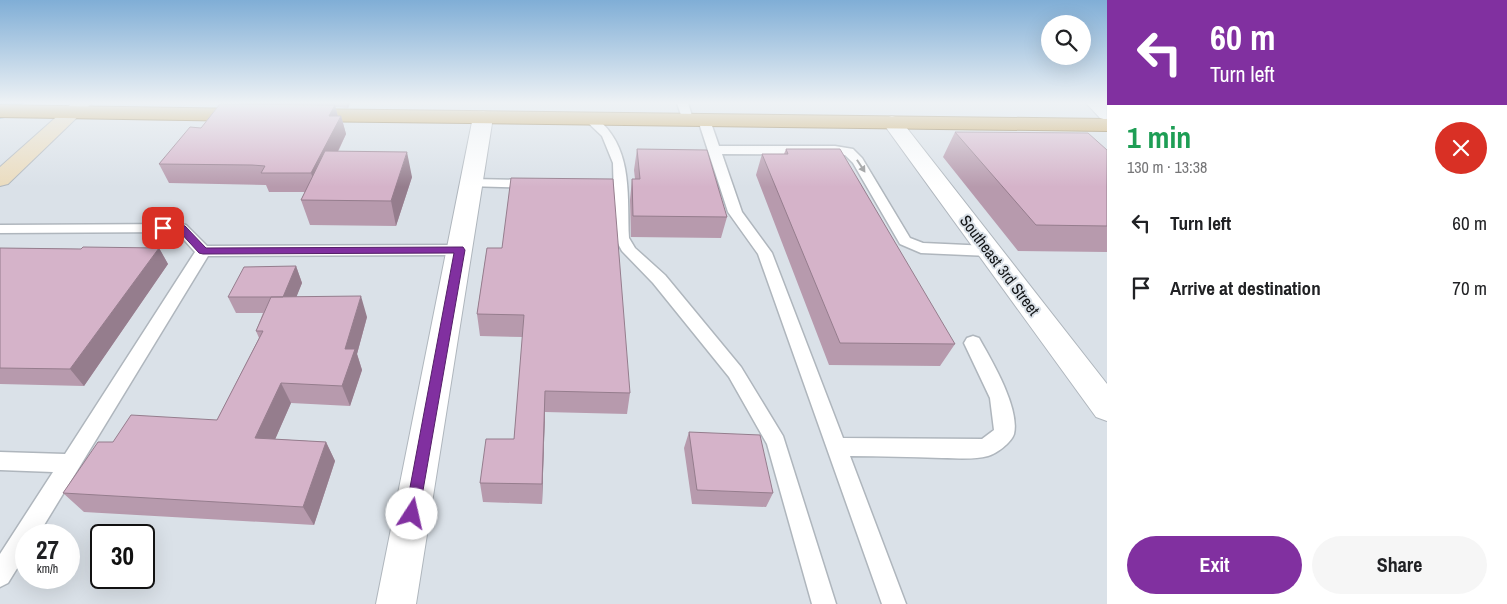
<!DOCTYPE html>
<html lang="en">
<head>
<meta charset="utf-8">
<style>
	body { margin:0; font-family:"Archivo Narrow",sans-serif; background:#f6f6f6; color:#202124; height:100vh; display:flex; flex-direction:column; font-size:19px; white-space:nowrap }
	* { box-sizing:border-box; margin:0 }
	p { font-size:16px; color:#757577 }
	.icon { flex:none; width:28px; height:28px; fill:none; stroke:currentColor; stroke-width:2; stroke-linecap:round; stroke-linejoin:round }
	.map { position:relative; flex:1; overflow:hidden }
	.details { display:flex; flex-direction:column; background:#fff; width:400px }
	.details>* { flex:none }
	.hud { background:#8130a0; color:#fff; overflow:hidden }
	.fabs { position:absolute; left:1041px; top:15px; display:grid; gap:10px }
	.fabs a { display:grid; place-items:center; width:50px; height:50px; border-radius:50%; background:#fff; box-shadow:0 5px 20px #0002; font-size:25px }
	.speed { position:absolute; left:15px; top:524px; display:flex; gap:10px; font-size:25px; font-weight:700; text-align:center }
	.speed>* { display:grid; place-content:center; width:65px; height:65px; border-radius:50%; background:#fff; box-shadow:0 5px 20px #0002; line-height:1 }
	.speed small { font-size:12px; font-weight:400 }
	.speed .limit { border:2px solid #111; border-radius:8px; background:#fff; color:#111 }
	.pin { position:absolute; display:grid; place-items:center; width:42px; height:42px; color:#fff; margin:-21px; border-radius:10px; box-shadow:0 2px 8px #0006 }
	.me { position:absolute; width:55px; margin:-28px; rotate:10deg; stroke-linejoin:round; filter:drop-shadow(0 0 4px #0008) }
	.turn { display:flex; align-items:center; gap:18px; height:105px; padding:0 20px; font-size:22px }
	.turn .icon { width:65px; height:65px; stroke-width:2.5 }
	.turn b { display:block; font-size:35px; line-height:42px }
	.round { display:grid; place-items:center; flex:none; width:52px; height:52px; border-radius:26px; background:#f6f6f6 }
	.summary { display:flex; align-items:center; justify-content:space-between; height:85px; padding:0 20px }
	h1 { font-size:30px; font-weight:800; line-height:38px; color:#1e9e55 }
	.action { display:flex; gap:10px; margin-top:auto; padding:10px 20px }
	.action a { flex:1; height:58px; border-radius:30px; background:#8130a0; color:#fff; font-size:20px; font-weight:800; line-height:58px; text-align:center }
	.action a+a { background:#f6f6f6; color:#202124 }
	ul { padding:0; list-style:none }
	li { display:flex; align-items:center; gap:15px; height:65px; padding:0 20px }
	li div { flex:1 }
	li b { display:block; font-size:19px }
	li em { font-style:normal }
	main { display:flex; flex:1; min-height:0 }
	.map>svg:first-child { display:block }
	.lines { fill:none; stroke-linecap:round; stroke-linejoin:round }
	.canal { fill:#84a5bc; fill-rule:evenodd }
	.service-casing { stroke:#afb6bd; stroke-width:3 }
	.minor-casing { stroke:#afb6bd; stroke-width:2 }
	.secondary-casing { stroke:#afb6bd; stroke-width:2 }
	.trunk-casing { stroke:#806122; stroke-width:2 }
	.service { fill:#fff; fill-rule:evenodd }
	.minor { fill:#fff; fill-rule:evenodd }
	.secondary { fill:#ebdcbe; fill-rule:evenodd }
	.trunk { fill:#caa253; fill-rule:evenodd }
	.wall { fill:#b79aad }
	.shaded-wall { fill:#957d8d }
	.building { fill:#d5b3c9; stroke:#957d8d }
	.oneway { fill:#949596 }
	.route { fill:#8130a0; stroke:#541f68 }
	.labels { text-anchor:middle; stroke-width:4; stroke-linejoin:round; paint-order:stroke }
	.street-label { font-size:16px; fill:#121416; stroke:#dae1e8 }
</style>
</head>
<body>
<main>
<div class="map">
<svg width="1107" height="604" viewBox="0 0 1107 604">
	<rect width="100%" height="100%" fill="#dae1e8"/>
	<g class="lines">
		<path class="canal" d="M 0,103 L 24,103 L 9,117 L 0,119 Z"/>
		<defs>
			<path id="service" d="M 677,103 L 688,103 L 693,119 L 691,121 L 683,121 Z
				M 589,115 C 594,116 597,120 602,123 C 633,153 627,198 629,238 L 635,248 L 665,275 L 741,367 L 783,436 L 836,604 L 812,604 L 767,444 L 729,377 L 653,283 L 622,251 L 615,238 L 613,163 L 602,136 L 583,118 Z
				M 704,117 L 710,120 L 719,146 L 835,146 L 853,149 L 862,158 L 910,238 L 923,243 L 989,246 L 994,248 L 996,251 L 994,254 L 989,256 L 921,253 L 900,244 L 853,163 L 845,155 L 722,154 L 742,212 L 772,253 L 843,438 L 982,439 L 994,430 L 990,398 L 964,343 L 967,338 L 973,336 L 979,338 C 992,361 1020,408 1014,434 C 1011,443 996,454 988,456 C 974,460 956,458 942,458 C 911,457 880,456 850,456 L 906,604 L 882,604 L 758,254 L 728,212 L 698,120 Z
				M 471,179 L 533,180 L 540,184 L 533,188 L 466,186 L 464,183 Z
				M 181,224 L 186,225 L 207,246 L 459,245 L 464,247 L 466,250 L 464,253 L 459,255 L 208,256 L 38,535 L 26,535 L 26,554 L 8,583 L 0,587 L 0,554 L 53,472 L 0,470 L 0,452 L 65,454 L 195,252 L 177,232 L 0,233 L 0,225 Z"/>
			<path id="minor" d="M 1086,103 L 1106,103 L 1107,120 L 1100,118 Z
				M 483,111 L 490,113 L 493,117 L 416,604 L 376,604 L 473,117 L 476,113 Z
				M 892,116 L 899,118 L 1107,384 L 1107,421 L 1096,417 L 885,126 L 882,122 L 885,118 Z"/>
			<path id="secondary" d="M 72,103 L 92,103 L 8,184 L 0,186 L 0,167 Z"/>
			<path id="trunk" d="M 0,105 L 248,109 L 255,111 L 258,115 L 255,119 L 248,121 L 0,117 Z
				M 301,109 L 1107,119 L 1107,131 L 301,121 L 294,119 L 291,115 L 294,111 Z"/>
		</defs>
		<use href="#service" class="service-casing"/>
		<use href="#minor" class="minor-casing"/>
		<use href="#secondary" class="secondary-casing"/>
		<use href="#trunk" class="trunk-casing"/>
		<use href="#service" class="service"/>
		<use href="#minor" class="minor"/>
		<use href="#secondary" class="secondary"/>
		<use href="#trunk" class="trunk"/>
	</g>
	<path class="wall" d="M 238,103 L 350,103 L 348,108 L 335,107 L 338,116 L 341,116 L 346,134 L 338,152 L 412,177 L 396,226 L 310,225 L 301,200 L 305,192 L 269,192 L 266,185 L 169,183 L 159,164 L 239,104 Z
		M 955,132 L 1107,150 L 1107,252 L 1018,251 L 943,157 Z
		M 637,149 L 727,217 L 721,238 L 631,237 L 630,200 L 632,179 L 635,179 L 634,170 Z
		M 786,149 L 955,344 L 940,366 L 829,365 L 756,175 L 762,154 L 784,154 Z
		M 0,248 L 81,249 L 159,248 L 168,264 L 84,386 L 0,384 Z
		M 487,248 L 630,393 L 627,414 L 545,412 L 542,504 L 483,502 L 480,483 L 514,439 L 523,337 L 480,336 L 477,314 Z
		M 296,266 L 302,283 L 296,297 L 367,317 L 357,354 L 362,370 L 350,406 L 291,403 L 275,439 L 326,442 L 335,461 L 314,525 L 84,512 L 63,493 L 113,442 L 217,420 L 259,338 L 256,331 L 263,313 L 236,313 L 228,297 Z
		M 689,432 L 773,493 L 766,507 L 692,504 L 684,448 Z"/>
	<path class="shaded-wall" d="M 346,103 L 350,103 L 348,108 Z
		M 335,105 L 339,121 L 341,116 L 346,134 L 318,192 L 311,173 L 329,116 Z
		M 407,152 L 412,177 L 396,226 L 391,201 Z
		M 159,248 L 168,264 L 84,386 L 70,369 Z
		M 296,266 L 302,283 L 290,313 L 283,297 Z
		M 361,296 L 367,317 L 357,354 L 362,370 L 350,406 L 342,386 L 345,349 Z
		M 281,383 L 291,403 L 267,458 L 255,438 Z
		M 545,391 L 545,412 L 542,504 L 542,484 Z
		M 326,442 L 335,461 L 314,525 L 303,507 Z"/>
	<path class="building" d="M 220,104 L 335,105 L 329,116 L 341,116 L 311,173 L 261,173 L 265,166 L 252,165 L 159,164 L 190,127 L 201,128 Z
		M 955,132 L 1088,133 L 1107,150 L 1107,226 L 1036,225 Z
		M 637,149 L 707,150 L 727,217 L 633,216 L 632,179 L 640,179 Z
		M 786,149 L 840,149 L 955,344 L 840,343 L 762,154 L 788,154 Z
		M 325,151 L 407,152 L 391,201 L 301,200 Z
		M 511,178 L 613,179 L 630,393 L 545,391 L 542,484 L 480,483 L 486,439 L 514,439 L 524,315 L 477,314 L 487,248 L 502,248 Z
		M 83,247 L 159,248 L 70,369 L 0,368 L 0,248 L 81,249 Z
		M 296,266 L 283,297 L 228,297 L 244,267 Z
		M 361,296 L 345,349 L 355,349 L 342,386 L 281,383 L 255,438 L 326,442 L 303,507 L 63,493 L 98,442 L 113,442 L 131,415 L 217,420 L 263,331 L 256,331 L 271,297 Z
		M 689,432 L 760,435 L 773,493 L 697,490 Z"/>
	<defs><path id="oneway-solid" d="M-6-.8H1V-3.2L6.5 0L1 3.2V.8H-6Z" transform="scale(1.25)"/></defs>
	<use class="oneway" href="#oneway-solid" transform="translate(861 166) rotate(57)"/>
	<linearGradient id="sky" x2="0" y2="1"><stop stop-color="#80aed6"/><stop offset="0.55" stop-color="#eef2f5"/><stop offset="1" stop-color="#eef2f5" stop-opacity="0"/></linearGradient>
	<rect width="1107" height="187" fill="url(#sky)"/>
	<path class="route" d="M 181,225 L 185,226 L 206,248 L 463,247 L 465,250 L 418,519 L 412,521 L 407,519 L 405,514 L 454,253 L 203,254 L 199,253 L 179,231 L 163,231 L 158,228 L 163,225 Z"/>
	<g class="labels">
		<g class="street-label">
			<text transform="translate(1000 265) rotate(53)" y="6">Southeast 3rd Street</text>
		</g>
	</g>
</svg>
<div class="fabs">
<a><svg class="icon" aria-label="search" viewBox="0 0 24 24"><circle cx="10" cy="10" r="6"/><path d="M15 15l6 6"/></svg></a>
</div>
<div class="speed"><div>27<small>km/h</small></div><div class="limit">30</div></div>
<div class="pin" style="left:163px;top:228px;background:#d93025"><svg class="icon" aria-label="arrive" viewBox="0 0 24 24"><path d="M6 21V4h12l-3 4 3 4H6"/></svg></div>
<svg class="me" style="left:412px;top:514px" viewBox="-20 -20 40 40"><circle r="19" fill="#fff"/><path d="M0-13L10 11 0 6-10 11z" fill="#8130a0"/></svg>
</div>
<section class="details">
<div class="hud">
<div class="turn"><svg class="icon" aria-label="left" viewBox="0 0 24 24"><path d="M17 20v-9H6M10 6l-5 5 5 5"/></svg><div><b>60 m</b>Turn left</div></div>
</div>
<div class="summary"><div><h1>1 min</h1><p>130 m · 13:38</p></div><a class="round" style="background:#d93025;color:#fff"><svg class="icon" aria-label="close" viewBox="0 0 24 24"><path d="M6 6l12 12M18 6L6 18"/></svg></a></div>
<ul>
<li><svg class="icon" aria-label="left" viewBox="0 0 24 24"><path d="M17 20v-9H6M10 6l-5 5 5 5"/></svg><div><b>Turn left</b></div><em>60 m</em></li>
<li><svg class="icon" aria-label="arrive" viewBox="0 0 24 24"><path d="M6 21V4h12l-3 4 3 4H6"/></svg><div><b>Arrive at destination</b></div><em>70 m</em></li>
</ul>
<div class="action"><a>Exit</a><a>Share</a></div>
</section>
</main>
</body>
</html>
